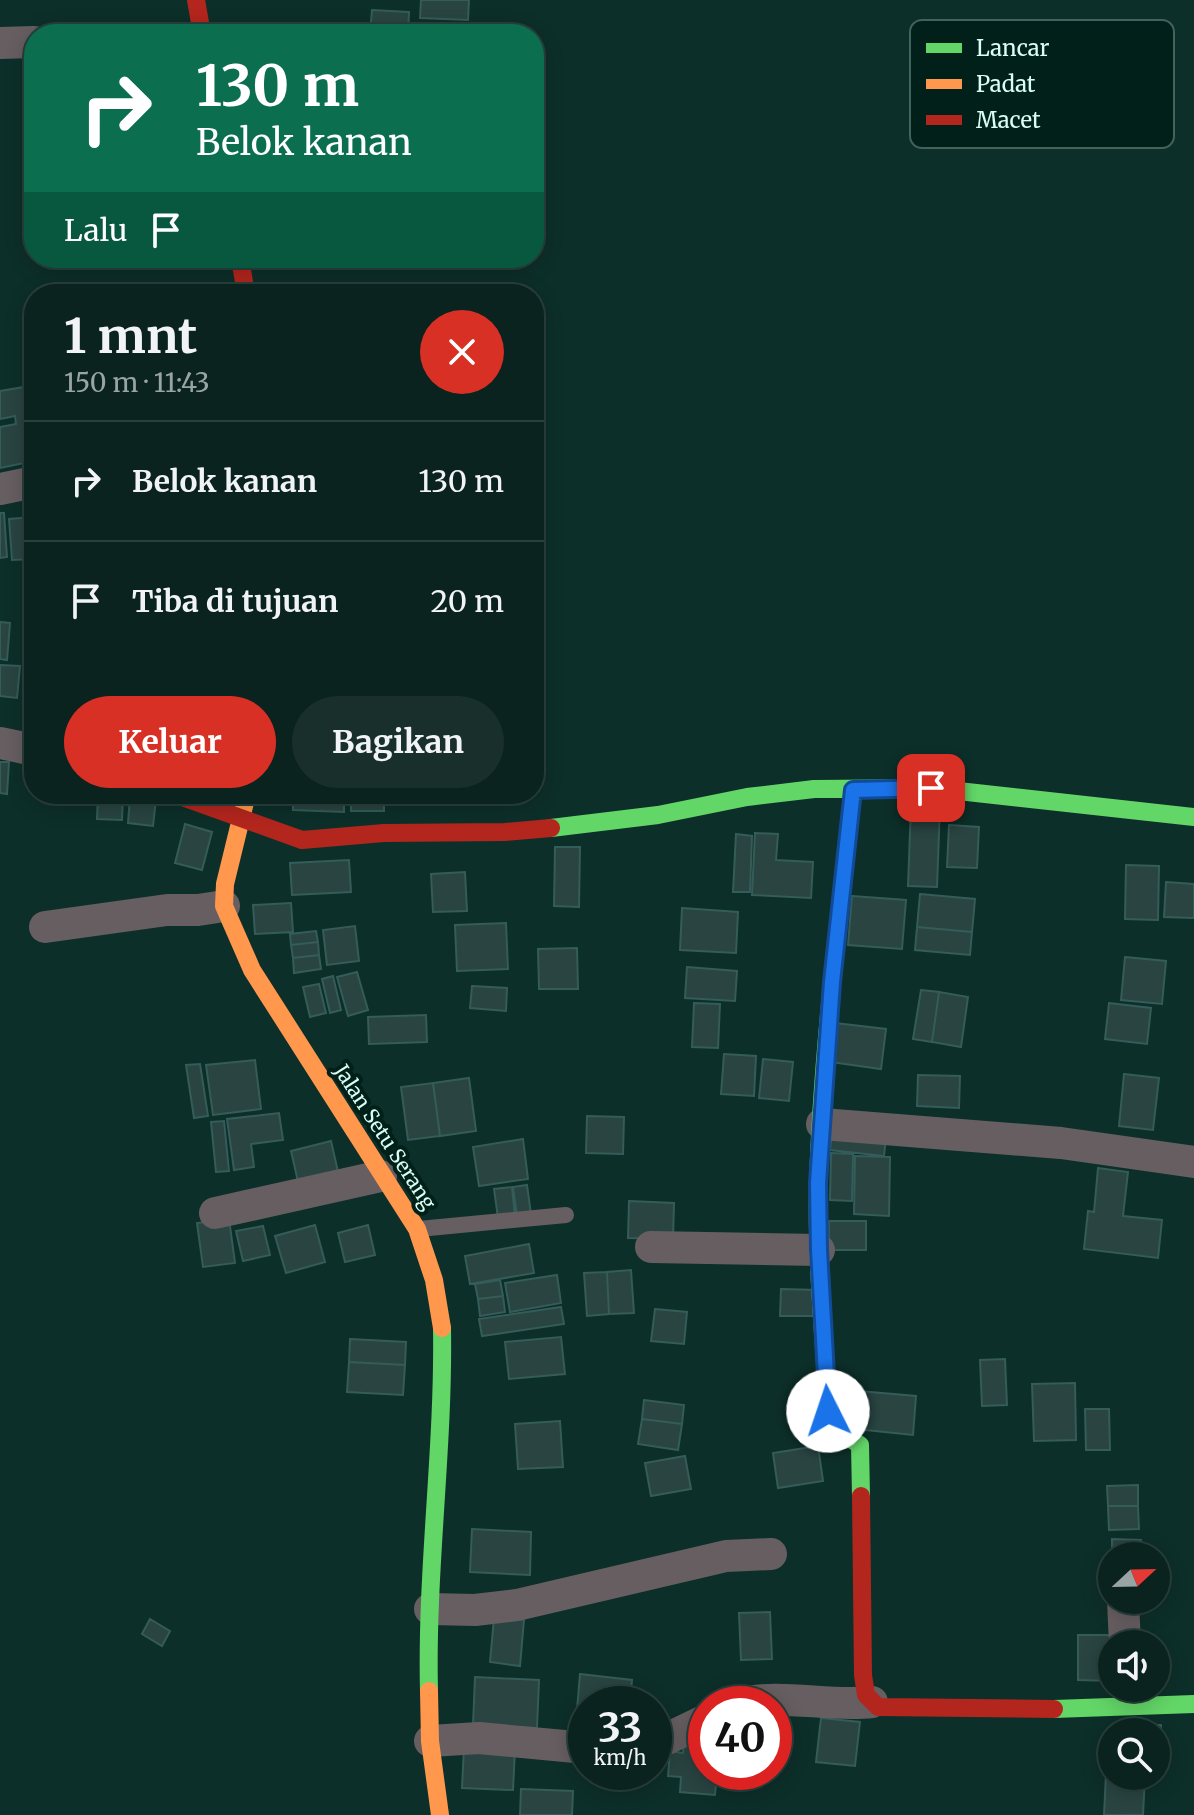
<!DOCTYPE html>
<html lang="id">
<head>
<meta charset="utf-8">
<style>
	body { margin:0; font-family:Merriweather,serif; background:#182f2c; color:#f1f3f6; height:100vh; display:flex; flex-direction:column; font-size:30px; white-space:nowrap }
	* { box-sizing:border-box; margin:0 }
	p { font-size:26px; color:#99a4a4 }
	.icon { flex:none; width:44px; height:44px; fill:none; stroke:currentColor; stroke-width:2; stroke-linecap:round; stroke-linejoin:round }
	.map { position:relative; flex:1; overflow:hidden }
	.drawer { position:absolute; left:24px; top:284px; width:520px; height:520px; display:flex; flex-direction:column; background:#0a231f; border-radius:32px; box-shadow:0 4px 20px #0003,0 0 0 2px #2a403d }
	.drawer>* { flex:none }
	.guide { position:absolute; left:24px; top:24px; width:520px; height:244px; border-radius:32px; box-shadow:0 4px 20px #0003,0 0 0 2px #2a403d; background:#0b6e4f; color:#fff; overflow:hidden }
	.needle { width:52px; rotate:68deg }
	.buttons { position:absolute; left:1098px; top:1542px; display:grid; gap:16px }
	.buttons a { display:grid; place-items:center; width:72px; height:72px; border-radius:50%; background:#0a231f; box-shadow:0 4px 20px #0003,0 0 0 2px #2a403d; font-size:40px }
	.speed { position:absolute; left:568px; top:1686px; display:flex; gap:16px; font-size:40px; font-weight:700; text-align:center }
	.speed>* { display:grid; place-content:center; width:104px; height:104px; border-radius:50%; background:#0a231f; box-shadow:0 4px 20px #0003,0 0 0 2px #2a403d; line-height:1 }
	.speed small { font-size:20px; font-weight:400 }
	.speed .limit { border:12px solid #d22; background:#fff; color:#111 }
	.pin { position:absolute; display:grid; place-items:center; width:68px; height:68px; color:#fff; margin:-34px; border-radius:16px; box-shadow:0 4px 12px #0006 }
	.me { position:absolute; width:88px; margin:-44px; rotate:356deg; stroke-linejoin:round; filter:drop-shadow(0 0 6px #0008) }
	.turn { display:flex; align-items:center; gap:28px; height:168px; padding:0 40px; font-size:36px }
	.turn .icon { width:104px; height:104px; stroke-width:2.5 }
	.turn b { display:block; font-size:56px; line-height:68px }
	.then { display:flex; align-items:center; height:76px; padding:0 40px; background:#0003; gap:16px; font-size:30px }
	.round { display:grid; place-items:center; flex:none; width:84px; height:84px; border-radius:42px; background:#182f2c }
	.overview { display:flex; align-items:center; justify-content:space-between; height:136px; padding:0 40px }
	h1 { font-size:48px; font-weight:700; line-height:60px }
	.button { display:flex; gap:16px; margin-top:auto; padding:16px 40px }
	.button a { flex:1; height:92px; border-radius:48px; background:#d93025; color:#fff; font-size:32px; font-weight:700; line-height:92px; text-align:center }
	.button a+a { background:#182f2c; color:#f1f3f6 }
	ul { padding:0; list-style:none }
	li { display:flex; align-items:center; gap:24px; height:120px; padding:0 40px; border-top:2px solid #2a403d }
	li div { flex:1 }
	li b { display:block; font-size:30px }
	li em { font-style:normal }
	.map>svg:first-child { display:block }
	.building { fill:#294441; stroke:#345c59; stroke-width:2 }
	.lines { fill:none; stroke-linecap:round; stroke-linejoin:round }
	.lane { stroke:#665e61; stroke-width:16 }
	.street { stroke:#665e61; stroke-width:32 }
	.fast { stroke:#63d668; stroke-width:18 }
	.slow { stroke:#ff974d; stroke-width:18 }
	.jam { stroke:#b3261e; stroke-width:18 }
	.route-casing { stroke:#114b97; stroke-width:20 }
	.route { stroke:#1a73e8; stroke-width:14 }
	.labels { text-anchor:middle; stroke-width:8; stroke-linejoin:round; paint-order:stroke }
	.street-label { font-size:20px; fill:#dafef4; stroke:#01201a }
	.key { fill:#01201a; stroke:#42635b; stroke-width:2 }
	.key-label { font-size:22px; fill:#dafef4 }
</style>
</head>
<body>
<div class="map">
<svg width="1194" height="1815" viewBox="0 0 1194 1815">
	<rect width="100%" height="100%" fill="#0d2f29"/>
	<path class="building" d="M 421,0 L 469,0 L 468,20 L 420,18 Z
		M 372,10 L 409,12 L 408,34 L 370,34 Z
		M 416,28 L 450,30 L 449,34 L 416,34 Z
		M 24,387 L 34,438 L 34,461 L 0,468 L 0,427 L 16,424 L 15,416 L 0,419 L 0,391 Z
		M 0,513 L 4,513 L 7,557 L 0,558 Z
		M 34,517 L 34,559 L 12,560 L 9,519 Z
		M 30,595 L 34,596 L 34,638 L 26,637 Z
		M 0,622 L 10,623 L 7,660 L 0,659 Z
		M 0,665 L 20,666 L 17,698 L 0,696 Z
		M 24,668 L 34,668 L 34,699 L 24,700 Z
		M 0,762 L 9,762 L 7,794 L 0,793 Z
		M 98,794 L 123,794 L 122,820 L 97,819 Z
		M 293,794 L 344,794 L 344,812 L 293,810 Z
		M 351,794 L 384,794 L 384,811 L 351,811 Z
		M 130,797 L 156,799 L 153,826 L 128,823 Z
		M 911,805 L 940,806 L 937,887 L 908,886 Z
		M 185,824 L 212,832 L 202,870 L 175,863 Z
		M 949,825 L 979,827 L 977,868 L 947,867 Z
		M 755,833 L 778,834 L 776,860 L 813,862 L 811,898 L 752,895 Z
		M 736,834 L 752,836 L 750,892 L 733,892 Z
		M 555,847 L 580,847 L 579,907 L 554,906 Z
		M 349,860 L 351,892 L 292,895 L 290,863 Z
		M 1126,865 L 1159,866 L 1158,920 L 1125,919 Z
		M 465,872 L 467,911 L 433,912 L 431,874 Z
		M 1166,882 L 1194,884 L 1194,918 L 1164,917 Z
		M 920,894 L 975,899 L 972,932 L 917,927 Z
		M 852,896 L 906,900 L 902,949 L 848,945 Z
		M 291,903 L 293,932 L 255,934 L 253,905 Z
		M 682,908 L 738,912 L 736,953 L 680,950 Z
		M 506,923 L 508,969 L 457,971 L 455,925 Z
		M 355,926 L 359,961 L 327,965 L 323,930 Z
		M 917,927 L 972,932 L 970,955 L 915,950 Z
		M 316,931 L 318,942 L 291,945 L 290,934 Z
		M 318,942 L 319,955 L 293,958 L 291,945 Z
		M 577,948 L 578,989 L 539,989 L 538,949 Z
		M 319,955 L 321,969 L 294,973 L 293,958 Z
		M 1125,957 L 1166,961 L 1162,1004 L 1121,1000 Z
		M 687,967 L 737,971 L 735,1001 L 685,998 Z
		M 357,972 L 368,1010 L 348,1016 L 337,977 Z
		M 333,976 L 341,1010 L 330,1013 L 322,979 Z
		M 319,984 L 326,1013 L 310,1017 L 303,987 Z
		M 472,986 L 507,988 L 506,1011 L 470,1008 Z
		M 921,990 L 939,992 L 932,1042 L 913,1039 Z
		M 939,992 L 968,997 L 961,1047 L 932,1042 Z
		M 694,1003 L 720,1004 L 718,1048 L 692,1047 Z
		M 1109,1003 L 1151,1008 L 1147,1044 L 1105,1039 Z
		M 426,1015 L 427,1042 L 369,1044 L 368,1017 Z
		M 835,1023 L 886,1029 L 881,1069 L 830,1062 Z
		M 724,1054 L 756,1056 L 754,1096 L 721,1094 Z
		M 763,1059 L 793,1062 L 789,1101 L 759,1098 Z
		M 255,1060 L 261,1109 L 213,1115 L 206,1065 Z
		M 200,1064 L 208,1116 L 194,1118 L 186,1065 Z
		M 1124,1074 L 1159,1078 L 1153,1130 L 1119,1126 Z
		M 918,1075 L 960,1076 L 959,1108 L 917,1106 Z
		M 469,1078 L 476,1131 L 440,1136 L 433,1083 Z
		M 433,1083 L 440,1136 L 408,1140 L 401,1087 Z
		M 279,1113 L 283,1140 L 251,1144 L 254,1167 L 234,1170 L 227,1119 Z
		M 587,1116 L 624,1117 L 623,1154 L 586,1153 Z
		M 224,1121 L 229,1171 L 216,1172 L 211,1122 Z
		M 832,1131 L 886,1137 L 884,1156 L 830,1150 Z
		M 523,1139 L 528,1179 L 479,1186 L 473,1147 Z
		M 331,1141 L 339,1176 L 299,1186 L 291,1151 Z
		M 831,1153 L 853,1154 L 852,1201 L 830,1200 Z
		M 855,1156 L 890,1157 L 889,1216 L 854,1214 Z
		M 1098,1168 L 1128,1172 L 1123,1216 L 1162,1220 L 1158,1258 L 1084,1249 L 1088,1211 L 1094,1212 Z
		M 527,1185 L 531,1214 L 517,1216 L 513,1187 Z
		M 512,1187 L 515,1217 L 498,1218 L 494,1189 Z
		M 629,1201 L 674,1203 L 673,1239 L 628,1238 Z
		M 229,1219 L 235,1263 L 203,1267 L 197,1223 Z
		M 829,1221 L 866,1221 L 866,1250 L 829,1250 Z
		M 315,1225 L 325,1262 L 286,1273 L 275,1236 Z
		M 368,1225 L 375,1255 L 345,1262 L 338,1233 Z
		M 263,1226 L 270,1255 L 243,1261 L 236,1231 Z
		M 529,1244 L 534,1273 L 470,1284 L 465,1256 Z
		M 631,1270 L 634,1313 L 609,1314 L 607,1272 Z
		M 607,1272 L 609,1314 L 587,1316 L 584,1273 Z
		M 557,1275 L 561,1303 L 510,1312 L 505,1283 Z
		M 500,1280 L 503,1296 L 478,1299 L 475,1284 Z
		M 781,1289 L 818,1290 L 817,1316 L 780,1316 Z
		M 503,1296 L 505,1312 L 480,1316 L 478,1299 Z
		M 561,1307 L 564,1324 L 482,1336 L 479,1319 Z
		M 655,1309 L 687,1312 L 684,1344 L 651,1341 Z
		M 561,1337 L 565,1374 L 509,1379 L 505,1342 Z
		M 350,1339 L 406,1342 L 405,1365 L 349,1362 Z
		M 1005,1359 L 1007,1405 L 982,1406 L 980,1360 Z
		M 349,1362 L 405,1365 L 403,1395 L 347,1392 Z
		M 1075,1383 L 1076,1440 L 1034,1441 L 1032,1384 Z
		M 859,1391 L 916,1396 L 913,1435 L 856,1429 Z
		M 644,1400 L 684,1405 L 682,1424 L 642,1419 Z
		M 1085,1409 L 1109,1409 L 1110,1450 L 1086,1450 Z
		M 642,1419 L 682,1424 L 678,1450 L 638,1444 Z
		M 560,1421 L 563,1467 L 518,1469 L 515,1424 Z
		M 818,1446 L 823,1481 L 778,1488 L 773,1453 Z
		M 685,1456 L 691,1489 L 651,1496 L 645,1463 Z
		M 1138,1485 L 1138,1506 L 1108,1506 L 1107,1486 Z
		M 1108,1506 L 1138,1506 L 1139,1529 L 1109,1530 Z
		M 472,1529 L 531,1532 L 530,1575 L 470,1572 Z
		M 1112,1539 L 1141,1540 L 1140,1556 L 1112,1556 L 1112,1562 Z
		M 770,1612 L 772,1659 L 741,1660 L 739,1613 Z
		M 494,1618 L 524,1620 L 520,1666 L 490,1662 Z
		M 150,1619 L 170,1631 L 162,1646 L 142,1634 Z
		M 1078,1635 L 1115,1635 L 1112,1644 L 1112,1681 L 1078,1680 Z
		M 580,1674 L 632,1680 L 630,1704 L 586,1704 L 586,1735 L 575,1733 Z
		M 475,1677 L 539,1680 L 537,1728 L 473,1725 Z
		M 774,1718 L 785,1719 L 782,1755 L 774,1754 Z
		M 821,1718 L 860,1722 L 855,1766 L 816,1762 Z
		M 1117,1725 L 1161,1725 L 1161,1750 L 1156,1750 L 1156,1732 L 1117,1732 Z
		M 684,1740 L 706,1742 L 706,1772 L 717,1772 L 715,1795 L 680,1792 L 681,1777 L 668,1776 L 670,1751 L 683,1753 Z
		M 464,1747 L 515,1749 L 513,1790 L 462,1788 Z
		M 1107,1754 L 1112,1755 L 1112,1776 L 1145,1776 L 1143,1815 L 1104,1815 Z
		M 521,1789 L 573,1791 L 572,1815 L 520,1815 Z"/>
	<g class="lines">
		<path class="lane" d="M 419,1229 L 566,1215"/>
		<path class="street" d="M 0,43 L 34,42
			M 0,489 L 34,482
			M 0,743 L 34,750
			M 45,927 L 167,910 L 198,910 L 224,906
			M 822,1124 L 1061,1143 L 1194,1162
			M 215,1213 L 381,1176
			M 651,1247 L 819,1250
			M 1123,1601 L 1125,1644
			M 430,1609 L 475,1610 L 517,1605 L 726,1556 L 771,1554
			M 737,1704 C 781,1693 827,1707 872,1702
			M 430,1741 L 479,1738 L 586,1748
			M 654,1745 L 706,1720"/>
		<path class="fast" d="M 853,790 C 839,920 822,1052 818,1183 C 816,1261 824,1341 829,1419 L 834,1428 L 860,1445 L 861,1496
			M 551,828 L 658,815 L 747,797 L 814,789 L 931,788 L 1194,817
			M 429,1691 C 426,1570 444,1449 442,1328
			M 1054,1709 L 1194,1704"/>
		<path class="slow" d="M 247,794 L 225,884 L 224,906 L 252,970 L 417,1229 L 434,1280 L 442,1328
			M 429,1691 L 430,1741 L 440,1815"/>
		<path class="jam" d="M 196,0 L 202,34
			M 240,258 L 246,294
			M 174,794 L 302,840 L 384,833 L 505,832 L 551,828
			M 861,1496 L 863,1675 L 866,1695 L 878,1707 L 1054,1709"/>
	</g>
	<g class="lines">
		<defs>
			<path id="route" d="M 828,1411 L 819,1250 L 818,1183 L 832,982 L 853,790 L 931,788"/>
		</defs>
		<use href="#route" class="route-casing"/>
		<use href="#route" class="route"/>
	</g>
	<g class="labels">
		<g class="street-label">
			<text transform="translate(385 1137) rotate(57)" y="7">Jalan Setu Serang</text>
		</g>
	</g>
	<rect x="910" y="20" width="264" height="128" rx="12" class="key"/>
	<rect x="926" y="43" width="36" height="10" fill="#63d668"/>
	<rect x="926" y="79" width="36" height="10" fill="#ff974d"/>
	<rect x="926" y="115" width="36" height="10" fill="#b3261e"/>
	<g class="key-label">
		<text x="976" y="56">Lancar</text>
		<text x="976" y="92">Padat</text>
		<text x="976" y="128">Macet</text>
	</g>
</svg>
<div class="buttons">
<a><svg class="needle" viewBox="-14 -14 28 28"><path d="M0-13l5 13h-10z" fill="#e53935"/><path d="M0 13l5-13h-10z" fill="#99a4a4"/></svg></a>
<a><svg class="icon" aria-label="sound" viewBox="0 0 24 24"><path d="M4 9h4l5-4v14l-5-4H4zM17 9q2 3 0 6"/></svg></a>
<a><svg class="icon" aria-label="search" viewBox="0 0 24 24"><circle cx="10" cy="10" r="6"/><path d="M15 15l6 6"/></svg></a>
</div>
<div class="speed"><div>33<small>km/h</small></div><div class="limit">40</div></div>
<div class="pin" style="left:931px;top:788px;background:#d93025"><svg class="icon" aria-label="arrive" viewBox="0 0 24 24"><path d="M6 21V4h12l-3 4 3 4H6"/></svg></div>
<svg class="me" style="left:828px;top:1411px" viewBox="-20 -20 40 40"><circle r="19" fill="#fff"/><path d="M0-13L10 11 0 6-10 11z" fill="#1a73e8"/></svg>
<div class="guide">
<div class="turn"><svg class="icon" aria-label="right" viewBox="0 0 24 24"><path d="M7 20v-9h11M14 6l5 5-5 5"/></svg><div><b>130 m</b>Belok kanan</div></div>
<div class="then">Lalu<svg class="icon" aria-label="arrive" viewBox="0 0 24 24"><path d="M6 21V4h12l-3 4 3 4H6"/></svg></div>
</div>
<section class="drawer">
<div class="overview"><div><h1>1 mnt</h1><p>150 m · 11:43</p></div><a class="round" style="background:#d93025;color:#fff"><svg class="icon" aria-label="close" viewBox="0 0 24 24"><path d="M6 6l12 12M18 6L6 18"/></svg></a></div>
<ul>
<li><svg class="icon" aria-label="right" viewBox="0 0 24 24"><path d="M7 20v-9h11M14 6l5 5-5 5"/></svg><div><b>Belok kanan</b></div><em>130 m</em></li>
<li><svg class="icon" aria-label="arrive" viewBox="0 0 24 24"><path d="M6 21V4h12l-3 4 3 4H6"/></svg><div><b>Tiba di tujuan</b></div><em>20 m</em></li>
</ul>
<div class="button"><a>Keluar</a><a>Bagikan</a></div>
</section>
</div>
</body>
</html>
